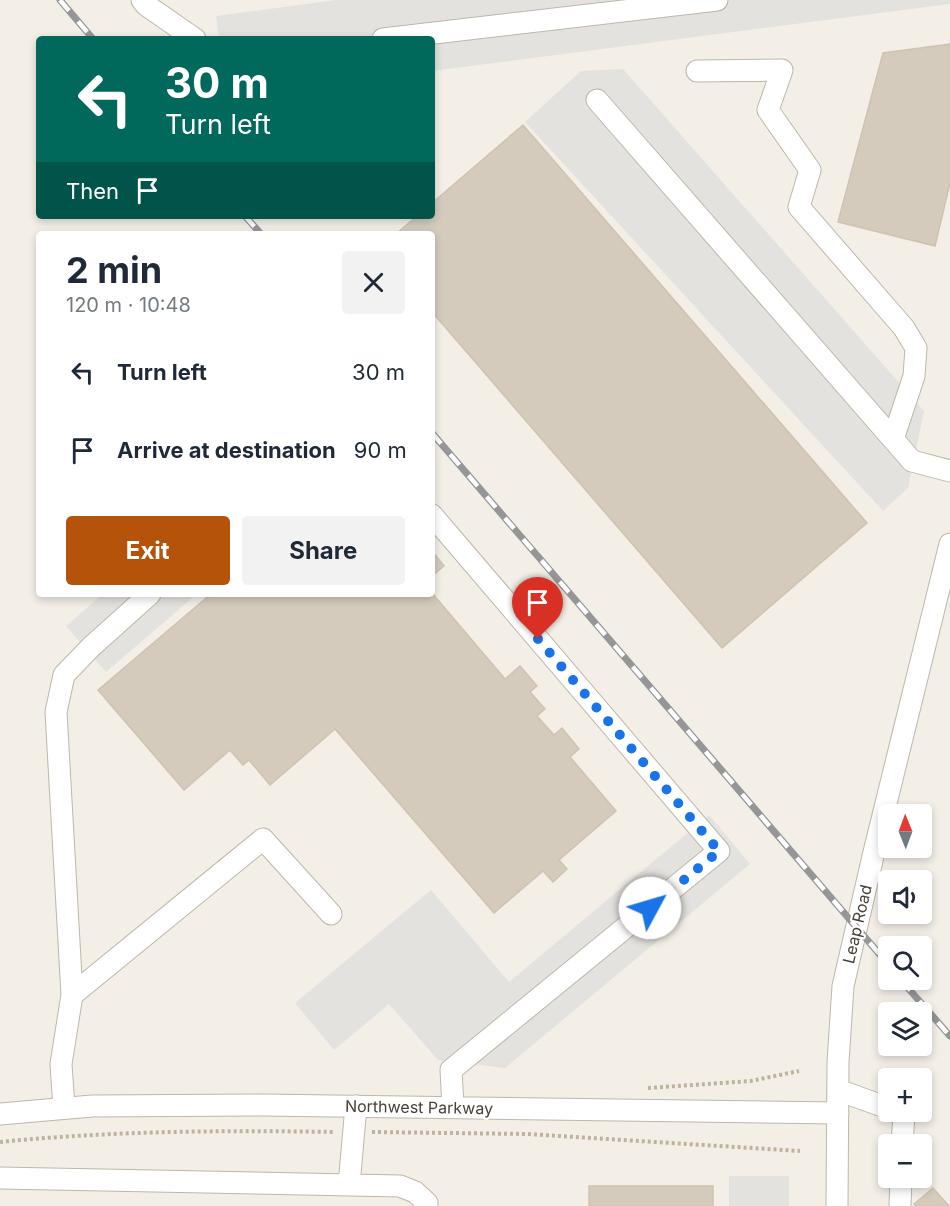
<!DOCTYPE html>
<html lang="en">
<head>
<meta charset="utf-8">
<style>
	body { margin:0; font-family:Inter,sans-serif; background:#f2f2f3; color:#1f2937; height:100vh; display:flex; flex-direction:column; font-size:22px; white-space:nowrap }
	* { box-sizing:border-box; margin:0 }
	p { font-size:20px; color:#747a83 }
	.icon { flex:none; width:33px; height:33px; fill:none; stroke:currentColor; stroke-width:2; stroke-linecap:round; stroke-linejoin:round }
	.map { position:relative; flex:1; overflow:hidden }
	.sheet { position:absolute; left:36px; top:231px; width:399px; height:366px; display:flex; flex-direction:column; background:#fff; border-radius:6px; box-shadow:0 3px 9px #0003 }
	.sheet>* { flex:none }
	.banner { position:absolute; left:36px; top:36px; width:399px; height:183px; border-radius:6px; box-shadow:0 3px 9px #0003; background:#00695c; color:#fff; overflow:hidden }
	.needle { width:39px; rotate:359deg }
	.tools { position:absolute; left:878px; top:804px; display:grid; gap:12px }
	.tools a { display:grid; place-items:center; width:54px; height:54px; border-radius:6px; background:#fff; box-shadow:0 3px 9px #0003; font-size:30px }
	.pin { position:absolute; display:grid; place-items:center; width:51px; height:51px; color:#fff; margin:-62px -26px; border-radius:50% 50% 50% 0; rotate:-45deg; box-shadow:0 0 6px #0007 }
	.pin .icon { rotate:45deg }
	.me { position:absolute; width:66px; margin:-33px; rotate:51deg; stroke-linejoin:round; filter:drop-shadow(0 0 4px #0008) }
	.turn { display:flex; align-items:center; gap:21px; height:126px; padding:0 30px; font-size:27px }
	.turn .icon { width:78px; height:78px; stroke-width:2.5 }
	.turn b { display:block; font-size:42px; line-height:51px }
	.then { display:flex; align-items:center; height:57px; padding:0 30px; background:#0003; gap:12px; font-size:22px }
	.round { display:grid; place-items:center; flex:none; width:63px; height:63px; border-radius:6px; background:#f2f2f3 }
	.headline { display:flex; align-items:center; justify-content:space-between; height:102px; padding:0 30px }
	h1 { font-size:36px; font-weight:700; line-height:45px }
	.action { display:flex; gap:12px; margin-top:auto; padding:12px 30px }
	.action a { flex:1; height:69px; border-radius:6px; background:#b45309; color:#fff; font-size:24px; font-weight:700; line-height:69px; text-align:center }
	.action a+a { background:#f2f2f3; color:#1f2937 }
	ul { padding:0; list-style:none }
	li { display:flex; align-items:center; gap:18px; height:78px; padding:0 30px }
	li div { flex:1 }
	li b { display:block; font-size:22px }
	li em { font-style:normal }
	.map>svg:first-child { display:block }
	.parking { fill:#e4e2df }
	.building { fill:#d4cbbd; stroke:#cfc3b0; stroke-width:1.5 }
	.lines { fill:none; stroke-linecap:round; stroke-linejoin:round }
	.minor-casing { stroke:#beb7aa; stroke-width:23 }
	.path { stroke:#c0b39b; stroke-width:4; stroke-dasharray:3 3; stroke-linecap:butt }
	.minor { stroke:#fff; stroke-width:21 }
	.rail-casing { stroke:#969696; stroke-width:7 }
	.rail { stroke:#fff; stroke-width:4.5; stroke-dasharray:14; stroke-linecap:butt }
	.route { stroke:#1a73e8; stroke-width:10; stroke-dasharray:0 18 }
	.labels { text-anchor:middle; stroke-width:4.5; stroke-linejoin:round; paint-order:stroke }
	.street-label { font-size:16px; fill:#464036; stroke:#fff }
</style>
</head>
<body>
<div class="map">
<svg width="950" height="1206" viewBox="0 0 950 1206">
	<rect width="100%" height="100%" fill="#f3efe7"/>
	<path class="parking" d="M 336,0 L 950,0 L 950,4 L 432,71 L 432,39 L 219,39 L 216,16 Z
		M 623,69 L 924,411 L 908,488 L 883,511 L 525,122 L 581,71 Z
		M 103,594 L 197,594 L 106,672 L 66,626 Z
		M 709,815 L 750,864 L 505,1068 L 438,1060 L 389,1004 L 334,1050 L 295,1003 L 431,890 L 509,982 Z
		M 729,1176 L 789,1176 L 789,1206 L 729,1206 Z"/>
	<path class="building" d="M 950,44 L 950,183 L 935,246 L 838,222 L 883,53 Z
		M 523,125 L 867,523 L 722,648 L 432,312 L 432,234 L 396,234 L 417,216 L 432,216 L 432,203 Z
		M 432,551 L 444,566 L 432,576 Z
		M 432,593 L 505,679 L 520,666 L 537,686 L 530,692 L 545,709 L 537,716 L 554,735 L 562,728 L 579,749 L 570,757 L 616,811 L 559,860 L 567,869 L 553,882 L 543,871 L 494,913 L 335,729 L 270,785 L 249,760 L 243,765 L 230,750 L 184,790 L 98,690 L 211,594 Z
		M 589,1186 L 713,1186 L 713,1206 L 589,1206 Z
		M 933,1188 L 949,1206 L 916,1206 L 914,1204 Z"/>
	<g class="lines">
		<defs>
			<path id="minor" d="M 142,0 L 146,5 L 195,39
				M 383,39 L 717,0
				M 697,71 L 782,70 L 768,110 L 810,170 L 799,207 L 904,328 L 916,348 L 914,376 L 893,439
				M 597,100 L 912,461 L 950,471
				M 432,515 L 719,851 L 451,1070 L 453,1107
				M 72,995 L 56,712 L 64,675 L 91,647 L 150,594
				M 838,1090 L 888,1108
				M 64,1108 L 61,1064 L 72,995 L 263,839 L 331,914
				M 896,1112 L 904,1115 L 902,1144
				M 0,1114 L 92,1106 L 263,1105 L 838,1113
				M 0,1178 L 400,1186 L 415,1192 L 427,1203 L 427,1206
				M 349,1185 L 356,1106
				M 837,1206 L 838,1062 L 843,986 L 874,852 L 950,544
				M 900,1206 L 901,1178"/>
		</defs>
		<use href="#minor" class="minor-casing"/>
		<path class="path" d="M 648,1088 L 751,1081 L 799,1071
			M 372,1132 L 527,1134 L 800,1151
			M 0,1142 C 111,1131 223,1130 335,1132"/>
		<use href="#minor" class="minor"/>
		<defs>
			<path id="rail" d="M 60,0 L 93,39
				M 245,216 L 261,234
				M 432,433 L 888,964
				M 901,980 L 950,1036"/>
		</defs>
		<use href="#rail" class="rail-casing"/>
		<use href="#rail" class="rail"/>
	</g>
	<g class="lines">
		<path class="route" d="M 538,639 L 719,851 L 650,908"/>
	</g>
	<g class="labels">
		<g class="street-label">
			<text transform="translate(857 924) rotate(-77)" y="6">Leap Road</text>
			<text transform="translate(419 1107) rotate(1)" y="6">Northwest Parkway</text>
		</g>
	</g>
</svg>
<div class="tools">
<a><svg class="needle" viewBox="-14 -14 28 28"><path d="M0-13l5 13h-10z" fill="#e53935"/><path d="M0 13l5-13h-10z" fill="#747a83"/></svg></a>
<a><svg class="icon" aria-label="sound" viewBox="0 0 24 24"><path d="M4 9h4l5-4v14l-5-4H4zM17 9q2 3 0 6"/></svg></a>
<a><svg class="icon" aria-label="search" viewBox="0 0 24 24"><circle cx="10" cy="10" r="6"/><path d="M15 15l6 6"/></svg></a>
<a><svg class="icon" aria-label="layers" viewBox="0 0 24 24"><path d="M12 4l9 5-9 5-9-5zM3 14l9 5 9-5"/></svg></a>
<a>+</a>
<a>−</a>
</div>
<div class="pin" style="left:538px;top:639px;background:#d93025"><svg class="icon" aria-label="arrive" viewBox="0 0 24 24"><path d="M6 21V4h12l-3 4 3 4H6"/></svg></div>
<svg class="me" style="left:650px;top:908px" viewBox="-20 -20 40 40"><circle r="19" fill="#fff"/><path d="M0-13L10 11 0 6-10 11z" fill="#1a73e8"/></svg>
<div class="banner">
<div class="turn"><svg class="icon" aria-label="left" viewBox="0 0 24 24"><path d="M17 20v-9H6M10 6l-5 5 5 5"/></svg><div><b>30 m</b>Turn left</div></div>
<div class="then">Then<svg class="icon" aria-label="arrive" viewBox="0 0 24 24"><path d="M6 21V4h12l-3 4 3 4H6"/></svg></div>
</div>
<section class="sheet">
<div class="headline"><div><h1>2 min</h1><p>120 m · 10:48</p></div><a class="round"><svg class="icon" aria-label="close" viewBox="0 0 24 24"><path d="M6 6l12 12M18 6L6 18"/></svg></a></div>
<ul>
<li><svg class="icon" aria-label="left" viewBox="0 0 24 24"><path d="M17 20v-9H6M10 6l-5 5 5 5"/></svg><div><b>Turn left</b></div><em>30 m</em></li>
<li><svg class="icon" aria-label="arrive" viewBox="0 0 24 24"><path d="M6 21V4h12l-3 4 3 4H6"/></svg><div><b>Arrive at destination</b></div><em>90 m</em></li>
</ul>
<div class="action"><a>Exit</a><a>Share</a></div>
</section>
</div>
</body>
</html>
